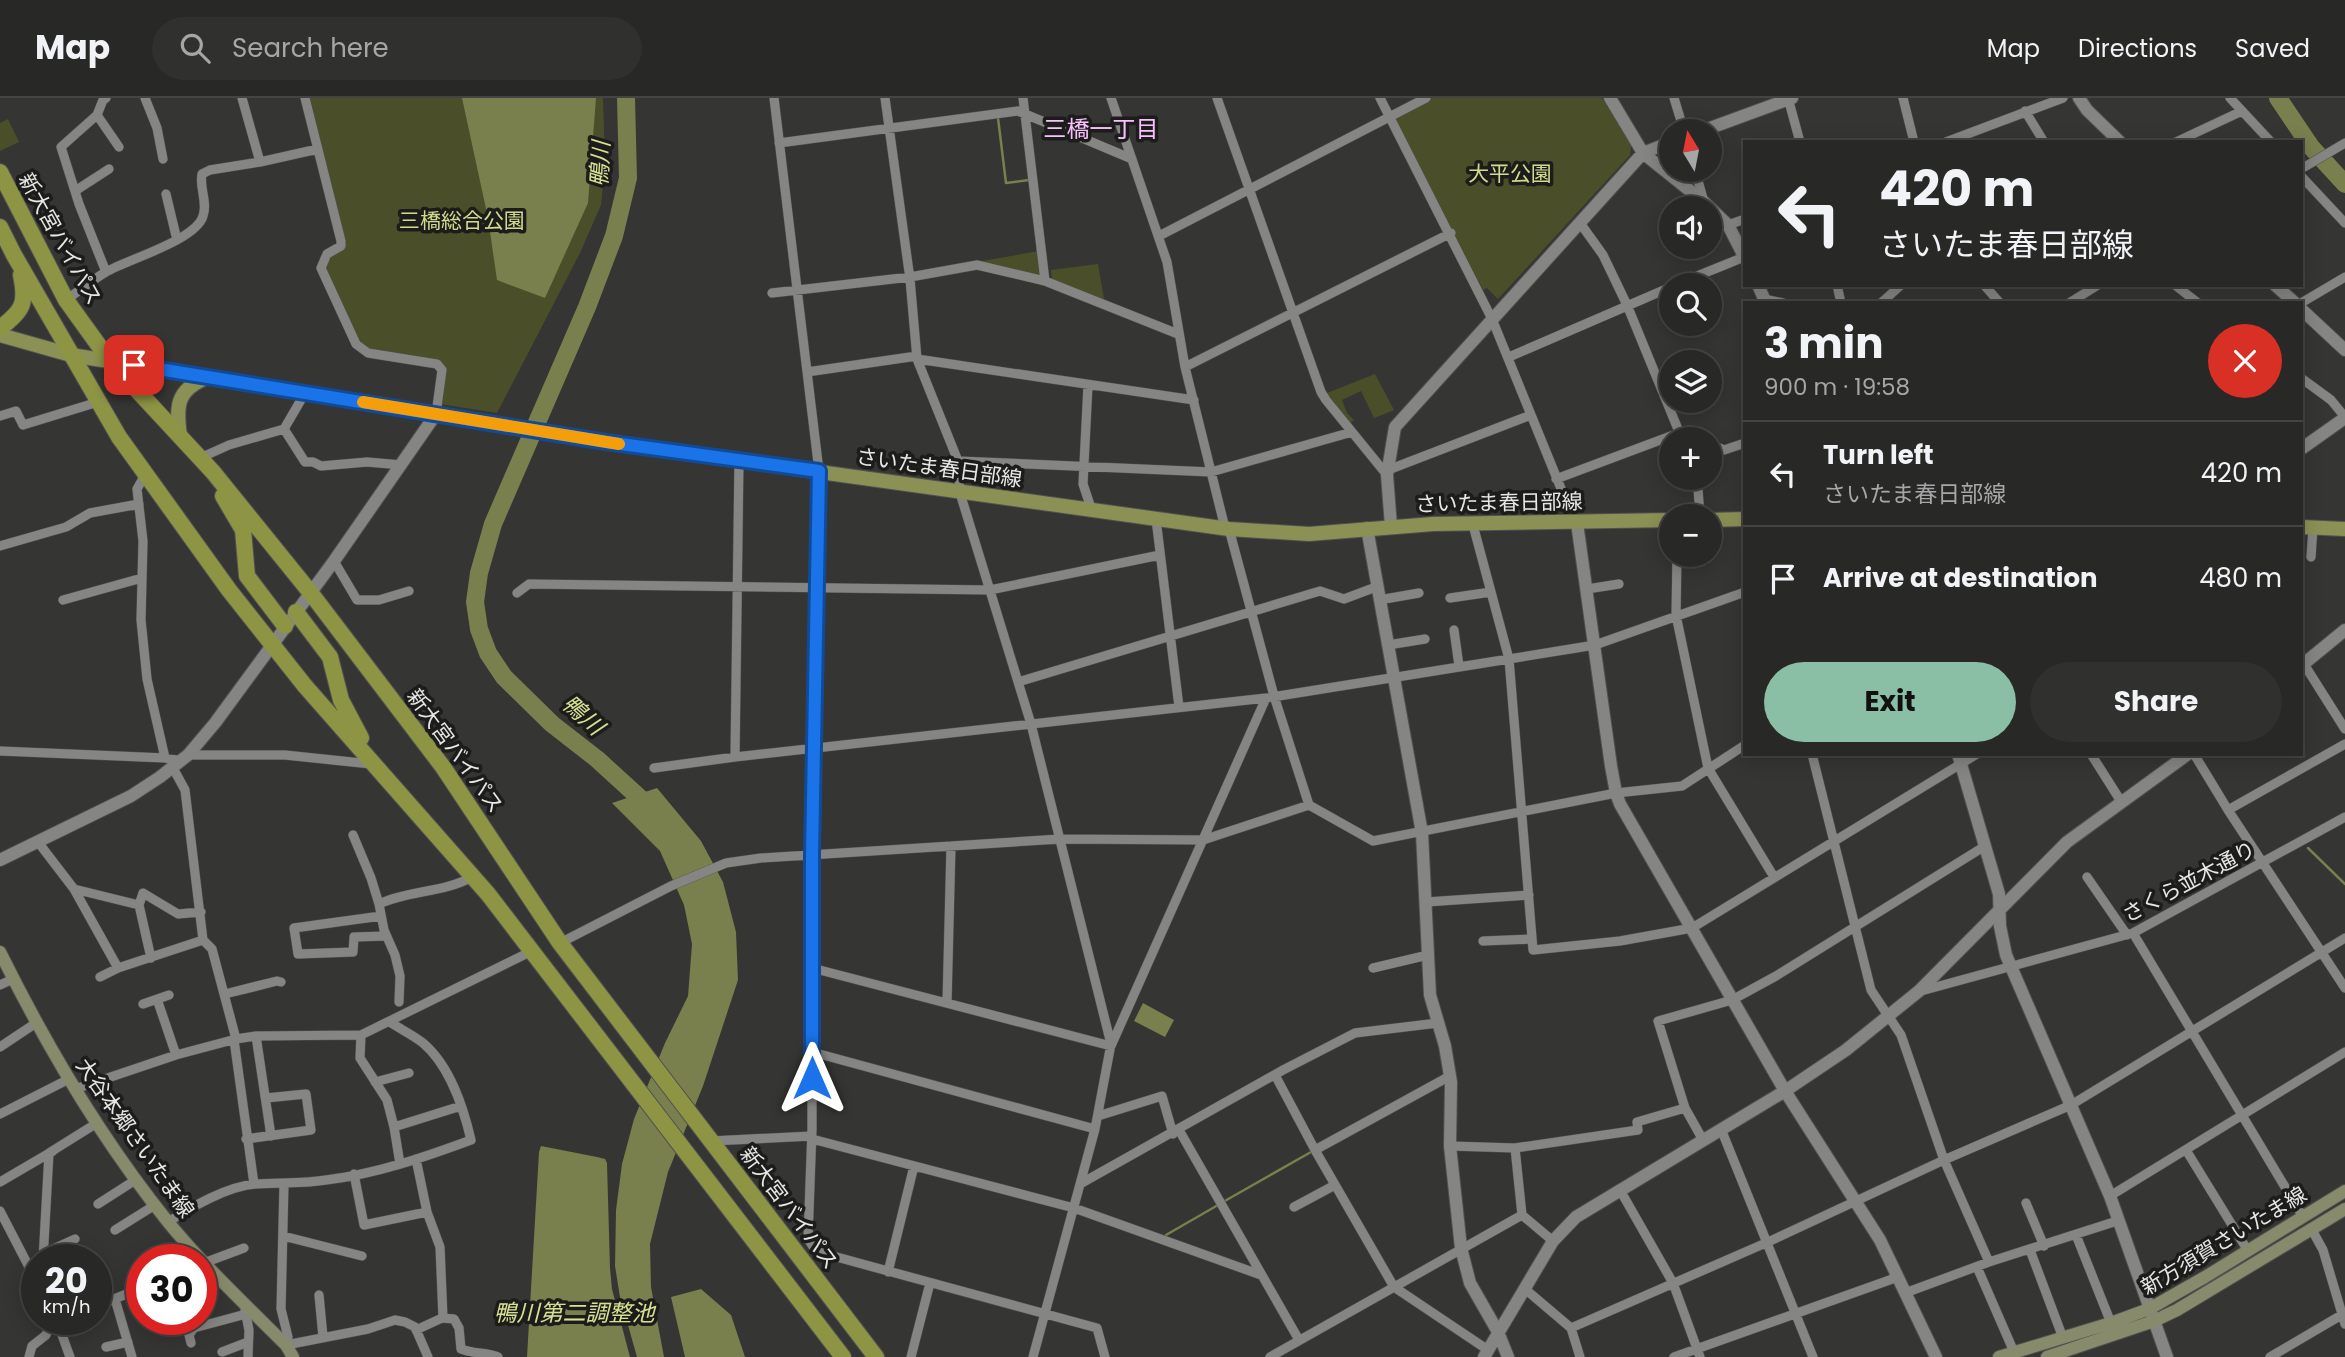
<!DOCTYPE html>
<html lang="en">
<head>
<meta charset="utf-8">
<style>
	body { margin:0; font-family:Poppins,"Noto Sans JP",sans-serif; background:#30302e; color:#f1f3f6; height:100vh; display:flex; flex-direction:column; font-size:26px; white-space:nowrap }
	* { box-sizing:border-box; margin:0 }
	p { font-size:23px; color:#a5a6a7 }
	.icon { flex:none; width:38px; height:38px; fill:none; stroke:currentColor; stroke-width:2; stroke-linecap:round; stroke-linejoin:round }
	.map { position:relative; flex:1; overflow:hidden }
	.drawer { position:absolute; left:1743px; top:203px; width:560px; height:455px; display:flex; flex-direction:column; background:#282826; border-radius:0px; box-shadow:0 4px 18px #0003,0 0 0 2px #444443 }
	.drawer>* { flex:none }
	.hud { position:absolute; left:1743px; top:42px; width:560px; height:147px; border-radius:0px; box-shadow:0 4px 18px #0003,0 0 0 2px #444443; background:#282826; color:#f1f3f6; overflow:hidden }
	.needle { width:46px; rotate:350deg }
	.tools { position:absolute; left:1659px; top:21px; display:grid; gap:14px }
	.tools a { display:grid; place-items:center; width:63px; height:63px; border-radius:50%; background:#282826; box-shadow:0 4px 18px #0003,0 0 0 2px #444443; font-size:35px }
	.speed { position:absolute; left:21px; top:1146px; display:flex; gap:14px; font-size:35px; font-weight:700; text-align:center }
	.speed>* { display:grid; place-content:center; width:91px; height:91px; border-radius:50%; background:#282826; box-shadow:0 4px 18px #0003,0 0 0 2px #444443; line-height:1 }
	.speed small { font-size:18px; font-weight:400 }
	.speed .limit { border:10px solid #d22; background:#fff; color:#111 }
	.pin { position:absolute; display:grid; place-items:center; width:60px; height:60px; color:#fff; margin:-30px; border-radius:14px; box-shadow:0 4px 10px #0006 }
	.me { position:absolute; width:77px; margin:-38px; rotate:0deg; stroke-linejoin:round; filter:drop-shadow(0 0 5px #0008) }
	.turn { display:flex; align-items:center; gap:24px; height:147px; padding:0 21px; font-size:32px }
	.turn .icon { width:91px; height:91px; stroke-width:2.5 }
	.turn b { display:block; font-size:49px; line-height:60px }
	.round { display:grid; place-items:center; flex:none; width:74px; height:74px; border-radius:37px; background:#30302e }
	.overview { display:flex; align-items:center; justify-content:space-between; height:119px; padding:0 21px }
	h1 { font-size:42px; font-weight:700; line-height:52px }
	.cta { display:flex; gap:14px; margin-top:auto; padding:14px 21px }
	.cta a { flex:1; height:80px; border-radius:42px; background:#8abfa5; color:#111; font-size:28px; font-weight:700; line-height:80px; text-align:center }
	.cta a+a { background:#30302e; color:#f1f3f6 }
	ul { padding:0; list-style:none }
	li { display:flex; align-items:center; gap:21px; height:105px; padding:0 21px; border-top:2px solid #444443 }
	li div { flex:1 }
	li b { display:block; font-size:26px }
	li em { font-style:normal }
	header { display:flex; align-items:center; gap:42px; box-sizing:border-box; height:98px; padding:0 35px; background:#282826; border-bottom:2px solid #444443 }
	header strong { font-size:33px }
	nav { display:flex; gap:38px; margin-inline-start:auto; font-size:24px }
	.search { width:490px; height:63px; background:#30302e; display:flex; align-items:center; gap:18px; box-sizing:border-box; padding:0 24px; border-radius:38px; color:#a5a6a7; font-size:26px }
	.map>svg:first-child { display:block }
	.green { fill:#4b4f29 }
	.water { fill:#797f4d }
	.lines { fill:none; stroke-linecap:round; stroke-linejoin:round }
	.stream { stroke:#797f4d; stroke-width:2.5 }
	.river { stroke:#797f4d; stroke-width:18 }
	.minor-casing { stroke:#51524f; stroke-width:10 }
	.tertiary-casing { stroke:#51524f; stroke-width:14 }
	.secondary-casing { stroke:#51524f; stroke-width:14 }
	.primary-casing { stroke:#51524f; stroke-width:16 }
	.trunk-casing { stroke:#51524f; stroke-width:18 }
	.minor { stroke:#858683; stroke-width:9 }
	.tertiary { stroke:#858683; stroke-width:12 }
	.secondary { stroke:#888b6b; stroke-width:12 }
	.primary { stroke:#8b9154; stroke-width:14 }
	.trunk { stroke:#8d9444; stroke-width:16 }
	.route-casing { stroke:#114b97; stroke-width:18 }
	.route { stroke:#1a73e8; stroke-width:12 }
	.slow { stroke:#f59e0b; stroke-width:12 }
	.labels { text-anchor:middle; stroke-width:7; stroke-linejoin:round; paint-order:stroke }
	.park-label { font-size:21px; fill:#d2db8d; stroke:#1c1d1b }
	.street-label { font-size:21px; fill:#e7e7e6; stroke:#1c1d1b }
	.neighbourhood-label { font-size:23px; fill:#f8c0fc; stroke:#1c1d1b }
	.water-label { font-size:23px; font-style:italic; fill:#d8e193; stroke:#1c1d1b }
</style>
</head>
<body>
<header>
<strong>Map</strong>
<div class="search"><svg class="icon" aria-label="search" viewBox="0 0 24 24"><circle cx="10" cy="10" r="6"/><path d="M15 15l6 6"/></svg>Search here</div>
<nav><a>Map</a><a>Directions</a><a>Saved</a></nav>
</header>
<div class="map">
<svg width="2345" height="1259" viewBox="0 0 2345 1259">
	<rect width="100%" height="100%" fill="#353533"/>
	<path class="green" d="M 310,0 L 603,0 L 605,64 L 601,107 L 580,155 L 497,315 L 440,306 L 445,272 L 370,251 L 358,241 L 325,168 L 329,158 L 345,147 Z
		M 1431,0 L 1602,0 L 1631,48 L 1630,57 L 1498,201 L 1487,190 L 1483,192 L 1394,19 Z
		M 8,21 L 19,44 L 0,53 L 0,25 Z
		M 1039,153 L 1042,179 L 977,164 Z
		M 1098,166 L 1104,201 L 1052,182 L 1051,172 Z
		M 1375,276 L 1394,312 L 1374,320 L 1361,293 L 1342,302 L 1347,315 L 1354,322 L 1350,325 L 1327,295 Z"/>
	<path class="water" d="M 462,0 L 596,0 L 588,105 L 545,200 L 497,182 L 488,120 Z
		M 657,690 L 701,743 L 723,784 L 736,834 L 738,882 L 703,988 L 668,1074 L 650,1146 L 651,1189 L 664,1259 L 637,1259 L 620,1199 L 615,1168 L 616,1112 L 622,1066 L 634,1021 L 665,945 L 688,898 L 692,846 L 684,807 L 660,753 L 612,705 Z
		M 1143,905 L 1174,922 L 1165,939 L 1134,923 Z
		M 541,1048 L 597,1059 L 605,1061 L 607,1065 L 610,1170 L 612,1191 L 630,1259 L 527,1259 L 539,1054 Z
		M 701,1191 L 731,1217 L 745,1259 L 685,1259 L 671,1199 Z"/>
	<g class="lines">
		<path class="stream" d="M 998,20 L 1006,85 L 1029,82
			M 2308,750 L 2345,786
			M 1223,1104 L 1311,1054
			M 1166,1137 L 1218,1107"/>
		<path class="river" d="M 626,0 L 628,80 L 614,138 L 587,209 L 493,426 L 479,475 L 475,504 L 479,531 L 488,555 L 504,579 L 552,626 L 597,661 L 654,713
			M 2278,0 L 2311,49 L 2345,86"/>
		<defs>
			<path id="minor" d="M 106,0 L 103,2 L 97,17 L 61,49 L 79,106 L 106,174
				M 145,0 L 157,30 L 163,61
				M 242,0 L 260,64
				M 305,0 L 341,143 L 341,148 L 327,156 L 321,170 L 356,246 L 368,255 L 437,266 L 442,272 L 436,316
				M 774,0 L 819,373 L 812,757 L 812,1031 L 808,1141 L 816,1153 L 822,1155 L 1097,1230 L 1105,1259
				M 885,0 L 910,181 L 917,261 L 958,363 L 960,395 L 1031,626 L 1111,946 L 1095,1031 L 1033,1259
				M 1023,0 L 1045,183
				M 1111,0 L 1167,164 L 1185,269 L 1225,430
				M 1217,0 L 1321,294 L 1326,302 L 1387,377
				M 1380,0 L 1492,221 L 1562,393
				M 1674,0 L 1684,33
				M 1788,0 L 1800,44
				M 1903,0 L 1914,44
				M 2230,0 L 2271,44
				M 2025,13 L 2044,44
				M 97,17 L 119,49
				M 1946,44 L 2063,0
				M 2176,44 L 2242,13
				M 779,45 L 1018,13 L 1132,61
				M 2301,71 L 2345,45
				M 1695,72 L 1704,104
				M 2301,78 L 2345,125
				M 75,93 L 109,71
				M 166,96 L 177,142
				M 1580,125 L 1603,157 L 1627,207 L 1682,341
				M 1728,127 L 1745,121
				M 1159,138 L 1426,0
				M 1675,187 L 1744,159
				M 1837,187 L 1841,205
				M 1984,187 L 2000,205
				M 2175,187 L 2198,205
				M 772,195 L 910,179 L 977,167 L 1045,183 L 1178,236
				M 1764,201 L 1783,205
				M 66,202 C 79,193 92,182 106,174 C 129,161 196,142 203,118 C 208,104 199,90 202,76 L 210,72 L 260,64 L 318,51
				M 1881,205 L 1901,187
				M 2069,205 L 2098,187
				M 2301,205 L 2345,179
				M 1509,259 L 1671,189
				M 917,261 L 1194,302
				M 1185,269 L 1451,135
				M 807,274 L 917,258
				M 2301,280 L 2331,302 L 2345,319
				M 1088,287 L 1083,386 L 1092,413
				M 0,318 L 16,313 L 23,327 L 98,304
				M 284,331 L 305,364 L 313,364 L 321,368 L 367,364 L 402,367
				M 1710,346 L 1724,352 L 1745,345
				M 200,360 L 229,347 L 284,331 L 305,295
				M 958,363 L 1211,374 L 1352,334
				M 1388,372 L 1531,317
				M 145,377 L 137,391 L 143,443 L 141,522 L 147,581 L 165,660
				M 1694,380 L 1698,391 L 1700,418
				M 1556,381 L 1679,335 L 1697,341
				M 1156,421 L 1179,609
				M 1473,427 L 1509,561 L 1533,852 L 1620,843 L 1692,830 L 1977,656
				M 1229,431 L 1274,598 L 1309,707
				M 0,448 L 66,429 L 90,415 L 139,406
				M 1677,457 L 1676,517 L 1708,670 L 1774,779
				M 2311,459 L 2313,429
				M 334,463 L 357,502 L 379,502 L 409,493
				M 1587,491 L 1619,486
				M 517,495 L 529,486 L 990,492 L 1160,457
				M 1450,500 L 1491,494
				M 63,502 L 142,480
				M 1379,502 L 1419,495
				M 1454,532 L 1459,568
				M 1388,547 L 1425,541
				M 2302,563 L 2345,631
				M 1018,584 L 1320,493 L 1344,501 L 1376,489
				M 0,653 L 165,660 L 182,663
				M 1812,656 L 1871,892 L 1901,937 L 1944,1062 L 1989,1164
				M 2091,656 L 2122,705
				M 2194,656 L 2228,712 L 2345,890
				M 188,657 L 285,657 L 371,666
				M 735,659 L 739,363
				M 654,670 L 735,659 L 1266,600 L 1509,561 L 1595,547 L 1745,494
				M 2228,712 L 2345,646
				M 353,737 L 371,780 L 379,806 L 384,832 L 395,857 L 400,878 L 399,904
				M 38,744 L 74,791 L 139,807 L 151,860
				M 2087,779 L 2127,837
				M 74,791 L 118,870 L 203,842 L 185,692 L 173,670
				M 1426,804 L 1529,797
				M 379,806 C 409,792 443,795 472,779
				M 139,807 L 143,795 L 178,816 L 201,814
				M 381,818 L 294,830 L 298,856 L 353,854 L 354,839 L 386,838
				M 2133,835 L 2303,1119
				M 203,842 L 212,851 L 236,941
				M 1483,843 L 1532,841
				M 560,845 L 671,788 L 726,765 L 761,760 L 1060,741 L 1203,742 L 1309,707 L 1373,743 L 1616,695 L 1682,688 L 1745,647
				M 812,870 L 1111,948 L 1266,600
				M 1373,870 L 1428,857
				M 100,879 L 118,870
				M 0,887 L 13,881
				M 1921,893 L 2133,835 L 2345,719
				M 225,896 L 277,883 L 281,884
				M 157,901 L 176,957
				M 947,905 L 951,748
				M 143,906 L 169,897
				M 361,937 L 360,960 L 387,1002 L 394,1029 L 400,1066
				M 256,938 L 271,1038
				M 234,942 L 254,1086
				M 0,949 L 36,925
				M 812,954 L 1095,1031
				M 1275,977 L 1315,1052 L 1394,1189 L 1488,1252
				M 375,984 L 409,975
				M 75,991 L 176,957 L 236,941 L 256,938 L 361,937 L 532,853
				M 0,1016 L 69,981
				M 1098,1018 L 1162,998 L 1173,1036
				M 394,1029 L 461,1008
				M 1721,1031 L 1813,1259
				M 1179,1032 L 1299,1242
				M 246,1041 L 311,1032 L 306,996 L 266,1000
				M 812,1041 L 1074,1110 L 1261,1177
				M 1703,1042 L 1685,1010 L 1658,923 L 1732,902 L 1776,878 L 1985,748
				M 711,1043 L 812,1038
				M 1450,1048 L 1515,1050 L 1638,1032 L 1637,1024 L 1685,1010
				M 1515,1050 L 1522,1117 L 1553,1143
				M 1315,1052 L 1450,978
				M 2186,1052 L 2248,1153
				M 416,1061 L 427,1114 L 440,1149 L 443,1220
				M 354,1076 L 364,1127 L 427,1114
				M 0,1084 L 53,1053
				M 284,1086 L 281,1211 L 288,1239 L 286,1247 L 368,1231 L 395,1222 L 405,1224 L 415,1229 L 428,1259
				M 1080,1086 L 1283,972 L 1355,935 L 1438,925
				M 1620,1092 L 1673,1185 L 1700,1259
				M 2110,1098 L 2345,954
				M 2026,1105 L 2044,1148
				M 98,1106 L 137,1081
				M 1294,1109 L 1335,1087
				M 0,1113 L 28,1167
				M 168,1124 C 192,1109 227,1088 256,1086 C 280,1084 303,1086 326,1082 C 376,1076 425,1059 471,1042 C 463,1008 450,968 423,945 C 413,937 400,931 390,924
				M 115,1132 L 155,1107
				M 2312,1132 L 2323,1152 L 2345,1226
				M 2076,1137 L 2111,1225
				M 283,1138 L 362,1158
				M 2030,1152 L 2063,1240
				M 44,1155 L 75,1141
				M 43,1162 L 49,1055 L 97,1025
				M 37,1164 L 28,1167 L 37,1198
				M 201,1166 L 244,1150
				M 1977,1169 L 2014,1254
				M 888,1174 L 914,1068
				M 1525,1191 L 1571,1230 L 1580,1259
				M 1905,1195 L 1989,1164 L 2117,1123
				M 319,1197 L 323,1239
				M 115,1201 L 132,1259
				M 96,1208 L 142,1190
				M 245,1212 L 249,1232 L 248,1259
				M 57,1223 L 70,1259
				M 1571,1230 L 1768,1144 L 1944,1062 L 2071,1007 L 2345,840
				M 416,1232 L 442,1220 L 454,1221 L 459,1230 L 461,1251 C 473,1256 486,1254 498,1259
				M 191,1245 L 189,1237 L 194,1230 L 246,1216
				M 106,1249 L 128,1244
				M 222,1254 L 248,1244
				M 29,1259 L 32,1248 L 46,1237 L 50,1226
				M 911,1259 L 930,1185
				M 1270,1259 L 1522,1117
				M 1674,1259 L 1898,1179
				M 2270,1259 L 2345,1215"/>
			<path id="tertiary" d="M 1610,0 L 1643,55 L 1704,104 L 1728,127 L 1745,160
				M 2079,0 L 2087,12 L 2120,44
				M 1702,33 L 1792,0
				M 1758,187 L 1766,205
				M 2275,187 L 2295,205
				M 2301,211 L 2345,252
				M 2301,351 L 2345,320
				M 1577,425 L 1611,668 L 1616,695 L 1620,706 L 1785,993 L 1880,1142 L 1936,1259
				M 1391,428 L 1387,377 L 1395,329 L 1643,55 L 1671,44
				M 1367,430 L 1422,735 L 1430,897 L 1445,948 L 1451,984 L 1450,1048 L 1461,1150 L 1470,1185 L 1498,1234 L 1508,1259
				M 2301,568 L 2345,532
				M 1958,656 L 1999,796 L 2000,828 L 2006,857 L 2110,1098 L 2167,1259
				M 0,762 L 131,698 L 160,679 L 188,657 L 215,625 L 334,463 L 436,316
				M 1484,1259 L 1553,1143 L 1576,1119 L 1785,993 L 1846,952 L 1919,893 L 2067,744 L 2188,656"/>
			<path id="secondary" d="M 0,854 C 47,949 102,1042 168,1124 C 204,1168 246,1207 286,1247 L 293,1259
				M 1999,1259 L 2111,1225 L 2149,1211 L 2205,1179 L 2345,1093
				M 2047,1259 L 2154,1223 L 2177,1212 L 2345,1111"/>
			<path id="primary" d="M 0,237 L 71,257 L 626,347 L 1229,431 L 1309,436 L 1433,426 L 1671,422
				M 180,338 C 176,309 176,292 206,280
				M 1710,422 L 1745,421
				M 2301,429 L 2345,431"/>
			<path id="trunk" d="M 0,74 L 66,202 L 110,263 L 213,374 L 310,494 L 443,669 L 560,845 L 876,1259
				M 0,129 L 14,157 L 119,339 L 229,492 L 305,588 L 488,796 L 843,1259
				M 0,230 C 23,213 27,205 21,177
				M 223,398 L 243,432 L 247,478 L 285,528
				M 296,514 L 330,559 L 341,602 L 361,640"/>
		</defs>
		<use href="#minor" class="minor-casing"/>
		<use href="#tertiary" class="tertiary-casing"/>
		<use href="#secondary" class="secondary-casing"/>
		<use href="#primary" class="primary-casing"/>
		<use href="#trunk" class="trunk-casing"/>
		<use href="#minor" class="minor"/>
		<use href="#tertiary" class="tertiary"/>
		<use href="#secondary" class="secondary"/>
		<use href="#primary" class="primary"/>
		<use href="#trunk" class="trunk"/>
	</g>
	<g class="lines">
		<defs>
			<path id="route" d="M 134,267 L 606,344 L 819,373 L 812,757 L 812,980"/>
		</defs>
		<use href="#route" class="route-casing"/>
		<use href="#route" class="route"/>
		<path class="slow" d="M 363,304 L 619,346"/>
	</g>
	<g class="labels">
		<g class="park-label">
			<text x="1510" y="83">大平公園</text>
			<text x="462" y="130">三橋総合公園</text>
		</g>
		<g class="street-label">
			<text transform="translate(60 141) rotate(61)" y="7">新大宮バイパス</text>
			<text transform="translate(939 370) rotate(8)" y="7">さいたま春日部線</text>
			<text transform="translate(1499 405) rotate(-1)" y="7">さいたま春日部線</text>
			<text transform="translate(455 653) rotate(54)" y="7">新大宮バイパス</text>
			<text transform="translate(2189 784) rotate(-28)" y="7">さくら並木通り</text>
			<text transform="translate(135 1040) rotate(55)" y="7">大谷本郷さいたま線</text>
			<text transform="translate(789 1110) rotate(53)" y="7">新大宮バイパス</text>
			<text transform="translate(2224 1143) rotate(-31)" y="7">新方須賀さいたま線</text>
		</g>
		<g class="neighbourhood-label">
			<text x="1101" y="39">三橋一丁目</text>
		</g>
		<g class="water-label">
			<text transform="translate(600 66) rotate(-87)" y="8">鴨川</text>
			<text transform="translate(583 617) rotate(42)" y="8">鴨川</text>
			<text x="574" y="1223">鴨川第二調整池</text>
		</g>
	</g>
</svg>
<div class="tools">
<a><svg class="needle" viewBox="-14 -14 28 28"><path d="M0-13l5 13h-10z" fill="#e53935"/><path d="M0 13l5-13h-10z" fill="#a5a6a7"/></svg></a>
<a><svg class="icon" aria-label="sound" viewBox="0 0 24 24"><path d="M4 9h4l5-4v14l-5-4H4zM17 9q2 3 0 6"/></svg></a>
<a><svg class="icon" aria-label="search" viewBox="0 0 24 24"><circle cx="10" cy="10" r="6"/><path d="M15 15l6 6"/></svg></a>
<a><svg class="icon" aria-label="layers" viewBox="0 0 24 24"><path d="M12 4l9 5-9 5-9-5zM3 14l9 5 9-5"/></svg></a>
<a>+</a>
<a>−</a>
</div>
<div class="speed"><div>20<small>km/h</small></div><div class="limit">30</div></div>
<div class="pin" style="left:134px;top:267px;background:#d93025"><svg class="icon" aria-label="arrive" viewBox="0 0 24 24"><path d="M6 21V4h12l-3 4 3 4H6"/></svg></div>
<svg class="me" style="left:812px;top:980px" viewBox="-20 -20 40 40"><path d="M0-17L14 15 0 8-14 15z" fill="#1a73e8" stroke="#fff" stroke-width="4"/></svg>
<div class="hud">
<div class="turn"><svg class="icon" aria-label="left" viewBox="0 0 24 24"><path d="M17 20v-9H6M10 6l-5 5 5 5"/></svg><div><b>420 m</b>さいたま春日部線</div></div>
</div>
<section class="drawer">
<div class="overview"><div><h1>3 min</h1><p>900 m · 19:58</p></div><a class="round" style="background:#d93025;color:#fff"><svg class="icon" aria-label="close" viewBox="0 0 24 24"><path d="M6 6l12 12M18 6L6 18"/></svg></a></div>
<ul>
<li><svg class="icon" aria-label="left" viewBox="0 0 24 24"><path d="M17 20v-9H6M10 6l-5 5 5 5"/></svg><div><b>Turn left</b><p>さいたま春日部線</p></div><em>420 m</em></li>
<li><svg class="icon" aria-label="arrive" viewBox="0 0 24 24"><path d="M6 21V4h12l-3 4 3 4H6"/></svg><div><b>Arrive at destination</b></div><em>480 m</em></li>
</ul>
<div class="cta"><a>Exit</a><a>Share</a></div>
</section>
</div>
</body>
</html>
